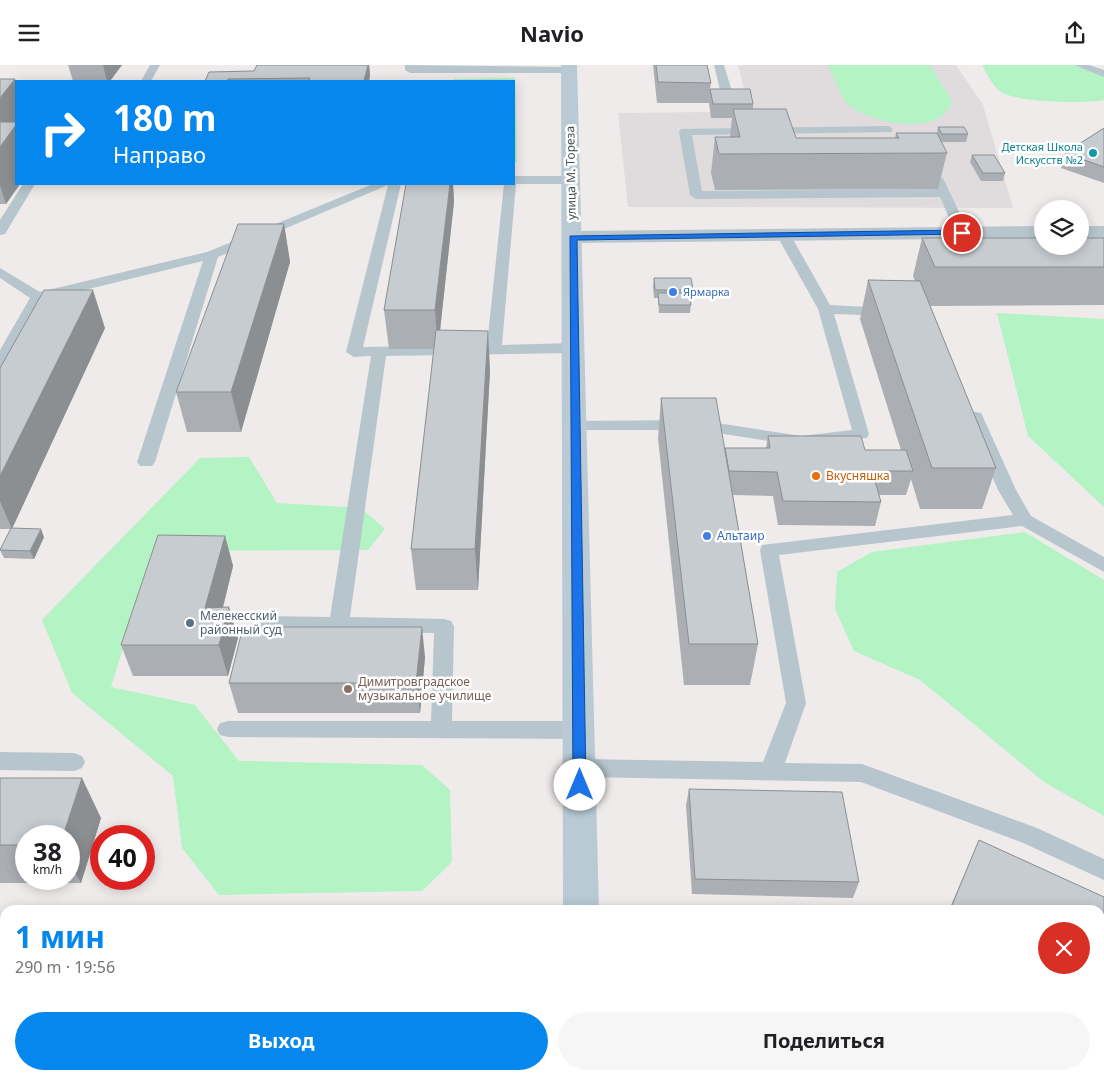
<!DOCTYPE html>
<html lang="ru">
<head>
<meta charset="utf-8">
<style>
	body { margin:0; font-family:"Noto Sans",sans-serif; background:#f6f6f6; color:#202124; height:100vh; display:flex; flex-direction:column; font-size:19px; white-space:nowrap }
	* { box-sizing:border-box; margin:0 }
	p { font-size:16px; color:#757577 }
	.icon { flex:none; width:28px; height:28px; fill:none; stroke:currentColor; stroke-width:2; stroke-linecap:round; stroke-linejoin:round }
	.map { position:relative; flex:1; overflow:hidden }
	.drawer { position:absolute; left:0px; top:840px; width:1105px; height:175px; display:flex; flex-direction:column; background:#fff; border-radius:15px 15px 0 0; box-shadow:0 2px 12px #0003 }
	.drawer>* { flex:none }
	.top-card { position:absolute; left:15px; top:15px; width:500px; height:105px; border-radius:0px; box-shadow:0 2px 12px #0003; background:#0687ee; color:#fff; overflow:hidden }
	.controls { position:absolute; left:1034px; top:135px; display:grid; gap:10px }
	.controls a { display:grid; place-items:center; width:55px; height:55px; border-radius:50%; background:#fff; box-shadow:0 2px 12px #0003; font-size:25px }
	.speed { position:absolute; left:15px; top:760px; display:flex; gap:10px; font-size:25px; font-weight:700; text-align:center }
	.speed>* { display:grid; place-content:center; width:65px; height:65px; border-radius:50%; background:#fff; box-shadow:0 2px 12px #0003; line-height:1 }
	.speed small { font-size:12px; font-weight:400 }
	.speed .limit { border:8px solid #d22; background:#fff; color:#111 }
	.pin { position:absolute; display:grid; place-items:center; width:42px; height:42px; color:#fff; margin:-21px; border:2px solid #fff; border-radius:50%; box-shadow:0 1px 5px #0007 }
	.me { position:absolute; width:55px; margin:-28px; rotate:0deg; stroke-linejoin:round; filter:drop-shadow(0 0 4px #0008) }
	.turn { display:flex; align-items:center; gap:18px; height:105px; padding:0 15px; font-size:22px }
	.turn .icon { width:65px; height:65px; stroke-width:2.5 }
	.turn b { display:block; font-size:35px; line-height:42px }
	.round { display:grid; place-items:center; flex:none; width:52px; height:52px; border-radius:26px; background:#f6f6f6 }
	.summary { display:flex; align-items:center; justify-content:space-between; height:85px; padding:0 15px }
	h1 { font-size:30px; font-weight:700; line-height:38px; color:#0687ee }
	.button { display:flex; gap:10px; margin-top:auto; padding:10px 15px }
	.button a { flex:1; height:58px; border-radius:30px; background:#0687ee; color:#fff; font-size:20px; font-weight:700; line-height:58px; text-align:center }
	.button a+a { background:#f6f6f6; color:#202124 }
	header { display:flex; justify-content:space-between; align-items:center; height:65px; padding:0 15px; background:#fff; font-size:22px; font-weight:700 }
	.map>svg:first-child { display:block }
	.education { fill:#e0dcdd }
	.green { fill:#b3f3c4 }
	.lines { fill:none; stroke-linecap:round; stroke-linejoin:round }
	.lane { fill:#b7c6cd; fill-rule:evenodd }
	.street { fill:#b7c6cd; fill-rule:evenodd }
	.secondary { fill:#b9cad4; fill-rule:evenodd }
	.wall { fill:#abafb4; fill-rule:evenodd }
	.shaded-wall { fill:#8b8f92 }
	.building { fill:#c7ccd1; stroke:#8b8f92 }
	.route { fill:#1a73e8; stroke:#114b97 }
	.culture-dot { fill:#0f9aa8; stroke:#fff; stroke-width:2 }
	.shop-dot { fill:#3f7fe0; stroke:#fff; stroke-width:2 }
	.food-dot { fill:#e8710a; stroke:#fff; stroke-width:2 }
	.service-dot { fill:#5c6f8a; stroke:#fff; stroke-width:2 }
	.education-dot { fill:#8d6e63; stroke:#fff; stroke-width:2 }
	.labels { text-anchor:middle; stroke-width:5; stroke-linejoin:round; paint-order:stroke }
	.far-culture-label { font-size:11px; fill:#0d838f; stroke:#fff; text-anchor:end }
	.far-shop-label { font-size:11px; fill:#366cbe; stroke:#fff; text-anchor:start }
	.street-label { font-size:12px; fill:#42525a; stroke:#fff }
	.food-label { font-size:12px; fill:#c56008; stroke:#fff; text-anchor:start }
	.shop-label { font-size:12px; fill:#366cbe; stroke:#fff; text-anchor:start }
	.service-label { font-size:12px; fill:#4e5e75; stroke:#fff; text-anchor:start }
	.education-label { font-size:12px; fill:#785e54; stroke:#fff; text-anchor:start }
</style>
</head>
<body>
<header><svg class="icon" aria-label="menu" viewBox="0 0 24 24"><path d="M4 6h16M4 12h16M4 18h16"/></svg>Navio<svg class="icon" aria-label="share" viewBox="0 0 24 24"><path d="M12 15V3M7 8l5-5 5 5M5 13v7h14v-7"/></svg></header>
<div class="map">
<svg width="1104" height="1015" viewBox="0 0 1104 1015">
	<rect width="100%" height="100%" fill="#efebeb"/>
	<path class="education" d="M 738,0 L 956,0 L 983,40 L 1013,143 L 628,142 L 618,48 L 710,47 L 712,53 L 751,53 Z"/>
	<path class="green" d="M 828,0 L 930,0 L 952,36 C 942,73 873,58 850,41 C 842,35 833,10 828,0 Z
		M 982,0 L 1073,0 L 1104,11 L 1104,35 C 1084,39 1020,37 1003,28 C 992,22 988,10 982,0 Z
		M 515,13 L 517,97 L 514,97 L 514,16 L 454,16 L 454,14 Z
		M 997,248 L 1104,254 L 1104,442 L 1028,371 Z
		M 249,392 L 277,438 L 361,443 L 385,464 L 368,485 L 153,486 L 111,622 L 195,640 L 239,696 L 422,700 L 450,725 L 452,797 L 422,826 L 219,830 L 182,783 L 173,711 L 72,628 L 42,555 L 200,393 Z
		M 1025,467 L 1104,515 L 1104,751 L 1044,717 L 920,615 L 854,586 L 835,544 L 837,507 L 872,487 Z"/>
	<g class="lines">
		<path class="lane" d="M 150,0 L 160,0 L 151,16 L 141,16 Z
			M 405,0 L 569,2 L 574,5 L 569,8 L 410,8 L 405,5 Z
			M 714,0 L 724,0 L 734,33 L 732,35 L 728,36 L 722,33 Z
			M 1074,0 L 1089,0 L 1104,5 L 1104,12 Z
			M 888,61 L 892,63 L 892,67 L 692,70 L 702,126 L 936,124 L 933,116 L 939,112 L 943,113 L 969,168 L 967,171 L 957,171 L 940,132 L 696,134 L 690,130 L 679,67 L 681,64 Z
			M 514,111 L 571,111 L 577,115 L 571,119 L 516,119 L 502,280 L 574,278 L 582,283 L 574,288 L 386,291 L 350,552 L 444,554 L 451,556 L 454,561 L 452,656 L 579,656 L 587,659 L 590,665 L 587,671 L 579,674 L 228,672 L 220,670 L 217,664 L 220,658 L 228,656 L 431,656 L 434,568 L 263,565 L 256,563 L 253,558 L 256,553 L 263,551 L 330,552 L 371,291 L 354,292 L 346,287 L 388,120 L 218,192 L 155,397 L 152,401 L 140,401 L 137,397 L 203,196 L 44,235 L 8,298 L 0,303 L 0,285 L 30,233 L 0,213 L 0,203 L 40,227 L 207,187 L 373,119 L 401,119 L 363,282 L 487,280 L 504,119 L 514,119 Z
			M 23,119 L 35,119 L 5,169 L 0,170 L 0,155 Z
			M 783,165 L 790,169 L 830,240 L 887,243 L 894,247 L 887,251 L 834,249 L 869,369 L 867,373 L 801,381 L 698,365 L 569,365 L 567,361 L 569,357 L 575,356 L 698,355 L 801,371 L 852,365 L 818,244 L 776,169 Z
			M 975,347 L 981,348 L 983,352 L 1016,425 L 1031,451 L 1104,492 L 1104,507 L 1022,461 L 779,490 L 806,638 L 785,698 L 862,699 L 1037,763 L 1104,794 L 1104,815 L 1021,777 L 861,717 L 580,712 L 572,709 L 569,703 L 572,697 L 580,694 L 763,697 L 786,638 L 760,485 L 762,480 L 1013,450 L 998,425 L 967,352 L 969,348 Z
			M 0,687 L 74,688 L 82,691 L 85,697 L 82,703 L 74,706 L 0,705 Z"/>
		<path class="street" d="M 1042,161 L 1042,173 L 573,178 L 566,176 L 563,172 L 566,168 L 573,166 Z
			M 1080,161 L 1104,161 L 1104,173 L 1080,173 Z"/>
		<path class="secondary" d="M 561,0 L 577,0 L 599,845 L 563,845 Z
			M 0,891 L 5,891 L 5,925 L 0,925 Z
			M 1008,1010 L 1055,1010 L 1057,1015 L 1011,1015 Z"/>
	</g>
	<path class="wall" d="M 68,0 L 122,0 L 110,16 L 73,16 Z
		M 257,0 L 369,0 L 370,10 L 369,16 L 205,16 L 254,6 Z
		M 653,0 L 707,0 L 711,18 L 710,24 L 753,39 L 753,44 L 796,73 L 895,73 L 896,68 L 937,68 L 938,62 L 968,69 L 966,77 L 941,77 L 947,88 L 938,124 L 715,125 L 711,108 L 715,72 L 730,72 L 732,53 L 711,53 L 709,38 L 657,38 Z
		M 0,14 L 15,14 L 16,18 L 16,119 L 20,119 L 6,139 L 0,139 Z
		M 1104,63 L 1104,118 L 1061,103 L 1065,88 Z
		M 972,90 L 1005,108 L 1003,116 L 981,116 L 970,97 Z
		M 406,119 L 453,119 L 454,137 L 440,265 L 490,305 L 478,525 L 416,525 L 411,484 L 434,284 L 389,284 L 384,245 Z
		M 284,159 L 290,197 L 241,367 L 187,367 L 176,327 Z
		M 922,173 L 1104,173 L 1104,240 L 930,241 L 996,403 L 982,444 L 920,444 L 911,414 L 906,430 L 879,430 L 881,437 L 875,461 L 778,460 L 773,431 L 733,430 L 758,579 L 750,620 L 684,620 L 658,373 L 661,333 L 725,383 L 766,383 L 768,371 L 865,385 L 901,385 L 860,254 L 868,215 L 915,216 L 913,211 Z
		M 654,213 L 693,225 L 692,233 L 690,233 L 691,240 L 690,248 L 659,248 L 658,233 L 654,233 L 653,221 Z
		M 105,263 L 12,463 L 44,472 L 34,494 L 4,493 L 0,485 L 11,464 L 0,464 L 0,303 Z
		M 225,471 L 233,501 L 223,543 L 238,573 L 228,611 L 133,611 L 121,580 Z
		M 425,592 L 420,648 L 238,648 L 229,618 Z
		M 0,713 L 101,753 L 81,818 L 0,818 ZM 26,771 L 69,771 L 69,814 L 26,814 Z
		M 689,724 L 859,817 L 853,833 L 692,829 L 686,740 Z
		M 979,775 L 1104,832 L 1104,941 L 1100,946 L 1100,845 L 949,845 Z
		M 159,1010 L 256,1010 L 256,1014 Z"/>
	<path class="shaded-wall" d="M 103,0 L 122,0 L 110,16 L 107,16 Z
		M 368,0 L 369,0 L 370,10 L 369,16 L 364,16 Z
		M 15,14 L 16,18 L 16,119 L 20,119 L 6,139 L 0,121 L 0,33 Z
		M 450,119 L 453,119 L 454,137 L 438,284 L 435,245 Z
		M 284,159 L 290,197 L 241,367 L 231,327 Z
		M 93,225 L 105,263 L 12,464 L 0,436 L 0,411 Z
		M 488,266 L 490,305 L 478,525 L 475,484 Z
		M 41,464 L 44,472 L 34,494 L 30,486 Z
		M 225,471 L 233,501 L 215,573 L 205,543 Z
		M 229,542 L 238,573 L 228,611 L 219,580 Z
		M 422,562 L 425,592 L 420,648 L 416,618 Z
		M 82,713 L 101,753 L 81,818 L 69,796 L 69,771 L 63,771 Z"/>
	<path class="building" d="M 257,0 L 368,0 L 364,16 L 309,16 L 310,13 L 228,14 L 227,16 L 205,16 L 209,7 L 254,6 Z
		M 656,0 L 707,0 L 711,18 L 658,17 Z
		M 0,14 L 15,14 L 0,33 Z
		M 710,24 L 750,24 L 753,39 L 713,39 Z
		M 733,44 L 786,44 L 796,73 L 899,73 L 896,68 L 937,68 L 947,88 L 719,89 L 715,72 L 740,72 Z
		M 0,57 L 16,57 L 16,60 L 0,82 Z
		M 938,62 L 964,62 L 968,69 L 942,69 Z
		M 1104,63 L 1104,102 L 1065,88 Z
		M 972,90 L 994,90 L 1005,108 L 983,108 Z
		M 406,119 L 450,119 L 435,245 L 384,245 Z
		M 238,159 L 284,159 L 231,327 L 176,327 Z
		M 922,173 L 1042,173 L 1042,181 L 1080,181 L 1080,173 L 1104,173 L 1104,202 L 935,202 Z
		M 654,213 L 691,213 L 693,225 L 655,225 Z
		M 868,215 L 920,216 L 996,403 L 932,403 Z
		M 44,225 L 93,225 L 0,411 L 0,303 Z
		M 658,228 L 689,228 L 691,240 L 659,240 Z
		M 436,265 L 488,266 L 475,484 L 411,484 Z
		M 661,333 L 716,333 L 758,579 L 689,579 Z
		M 768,371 L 861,371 L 865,385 L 906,385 L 913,406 L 872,406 L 881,437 L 783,436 L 777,407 L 729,406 L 725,383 L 770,383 Z
		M 11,463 L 41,464 L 30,486 L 0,485 Z
		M 158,470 L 225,471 L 205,543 L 229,542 L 219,580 L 121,580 Z
		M 243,562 L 422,562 L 416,618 L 229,618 Z
		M 0,713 L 82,713 L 63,771 L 26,771 L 26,780 L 0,780 Z
		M 689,724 L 842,727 L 859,817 L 695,814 Z
		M 979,775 L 1104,832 L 1104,930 L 1100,928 L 1100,845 L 950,845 Z"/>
	<path class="route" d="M 962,165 L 965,166 L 965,169 L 577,175 L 586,720 L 584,724 L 575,724 L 573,720 L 570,171 Z"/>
	<circle class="culture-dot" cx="1093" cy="88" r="5"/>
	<g class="shop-dot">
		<circle cx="673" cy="227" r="5"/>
		<circle cx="707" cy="471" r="5"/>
	</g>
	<circle class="food-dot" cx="816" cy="411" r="5"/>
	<circle class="service-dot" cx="190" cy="558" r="5"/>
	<circle class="education-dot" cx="348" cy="624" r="5"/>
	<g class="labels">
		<g class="far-culture-label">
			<text x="1083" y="86">Детская Школа<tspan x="1083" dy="13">Искусств №2</tspan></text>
		</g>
		<g class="far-shop-label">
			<text x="683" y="231">Ярмарка</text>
		</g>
		<g class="street-label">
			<text transform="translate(571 108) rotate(-91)" y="4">улица М. Тореза</text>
		</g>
		<g class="food-label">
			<text x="826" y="415">Вкусняшка</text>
		</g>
		<g class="shop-label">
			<text x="717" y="475">Альтаир</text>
		</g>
		<g class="service-label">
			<text x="200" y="555">Мелекесский<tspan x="200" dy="14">районный суд</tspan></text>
		</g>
		<g class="education-label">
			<text x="358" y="621">Димитровградское<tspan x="358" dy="14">музыкальное училище</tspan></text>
		</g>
	</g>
</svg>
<div class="controls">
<a><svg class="icon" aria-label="layers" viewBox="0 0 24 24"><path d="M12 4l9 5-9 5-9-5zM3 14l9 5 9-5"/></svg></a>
</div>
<div class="speed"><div>38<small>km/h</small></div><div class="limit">40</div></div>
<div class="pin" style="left:962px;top:168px;background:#d93025"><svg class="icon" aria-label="arrive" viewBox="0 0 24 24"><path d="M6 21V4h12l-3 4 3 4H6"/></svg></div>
<svg class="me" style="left:580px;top:720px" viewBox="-20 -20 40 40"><circle r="19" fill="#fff"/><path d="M0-13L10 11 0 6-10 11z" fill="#1a73e8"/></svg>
<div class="top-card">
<div class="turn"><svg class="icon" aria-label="right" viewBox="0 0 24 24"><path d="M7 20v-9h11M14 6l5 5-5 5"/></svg><div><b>180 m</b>Направо</div></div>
</div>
<section class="drawer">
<div class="summary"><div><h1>1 мин</h1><p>290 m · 19:56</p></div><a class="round" style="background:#d93025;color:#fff"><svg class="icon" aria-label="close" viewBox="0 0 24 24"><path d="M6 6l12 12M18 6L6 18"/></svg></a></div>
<div class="button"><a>Выход</a><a>Поделиться</a></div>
</section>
</div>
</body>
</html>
